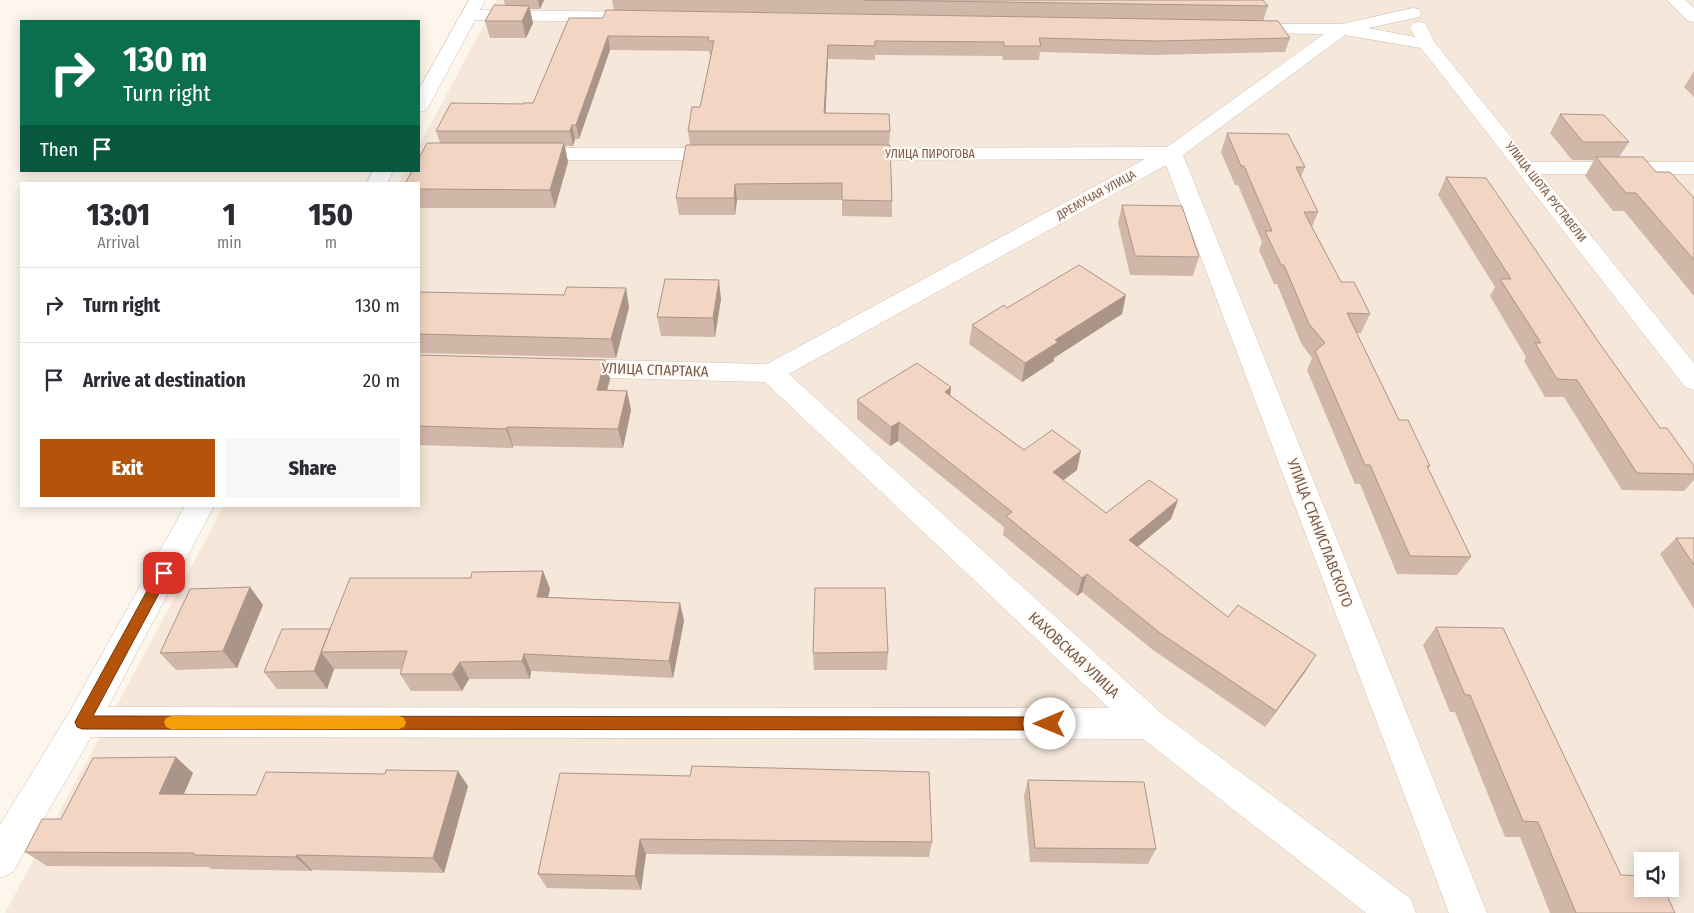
<!DOCTYPE html>
<html lang="en">
<head>
<meta charset="utf-8">
<style>
	body { margin:0; font-family:"Fira Sans Condensed",sans-serif; background:#f7f7f7; color:#2b2b33; height:100vh; display:flex; flex-direction:column; font-size:19px; white-space:nowrap }
	* { box-sizing:border-box; margin:0 }
	p { font-size:16px; color:#7c7c81 }
	.icon { flex:none; width:28px; height:28px; fill:none; stroke:currentColor; stroke-width:2; stroke-linecap:round; stroke-linejoin:round }
	.map { position:relative; flex:1; overflow:hidden }
	.details { position:absolute; left:20px; top:182px; width:400px; height:325px; display:flex; flex-direction:column; background:#fff; border-radius:0px; box-shadow:0 2px 12px #0003 }
	.details>* { flex:none }
	.banner { position:absolute; left:20px; top:20px; width:400px; height:152px; border-radius:0px; box-shadow:0 2px 12px #0003; background:#0b6e4f; color:#fff; overflow:hidden }
	.buttons { position:absolute; left:1634px; top:852px; display:grid; gap:10px }
	.buttons a { display:grid; place-items:center; width:45px; height:45px; border-radius:0px; background:#fff; box-shadow:0 2px 12px #0003; font-size:25px }
	.pin { position:absolute; display:grid; place-items:center; width:42px; height:42px; color:#fff; margin:-21px; border-radius:10px; box-shadow:0 2px 8px #0006 }
	.me { position:absolute; width:55px; margin:-28px; rotate:270deg; stroke-linejoin:round; filter:drop-shadow(0 0 4px #0008) }
	.turn { display:flex; align-items:center; gap:18px; height:105px; padding:0 20px; font-size:22px }
	.turn .icon { width:65px; height:65px; stroke-width:2.5 }
	.turn b { display:block; font-size:35px; line-height:42px }
	.then { display:flex; align-items:center; height:48px; padding:0 20px; background:#0003; gap:10px; font-size:19px }
	.eta { display:flex; justify-content:space-evenly; align-items:center; height:85px; text-align:center }
	.eta b { font-size:30px; font-weight:800; line-height:35px }
	.action { display:flex; gap:10px; margin-top:auto; padding:10px 20px }
	.action a { flex:1; height:58px; border-radius:0px; background:#b45309; color:#fff; font-size:20px; font-weight:800; line-height:58px; text-align:center }
	.action a+a { background:#f7f7f7; color:#2b2b33 }
	ul { padding:0; list-style:none }
	li { display:flex; align-items:center; gap:15px; height:75px; padding:0 20px; border-top:1px solid #e1e1e2 }
	li div { flex:1 }
	li b { display:block; font-size:19px }
	li em { font-style:normal }
	.map>svg:first-child { display:block }
	.residential { fill:#f5e8da; fill-rule:evenodd }
	.lines { fill:none; stroke-linecap:round; stroke-linejoin:round }
	.minor-casing { stroke:#d1beb0; stroke-width:1 }
	.minor { fill:#fff; fill-rule:evenodd }
	.wall { fill:#d1b7a8 }
	.shaded-wall { fill:#aa9588 }
	.building { fill:#f3d5c3; stroke:#aa9588 }
	.route { fill:#b45309; stroke:#753606 }
	.slow { fill:#f59e0b }
	.labels { text-anchor:middle; stroke-width:4; stroke-linejoin:round; paint-order:stroke }
	.far-street-label { font-size:12px; fill:#7a5c4d; stroke:#fffaf3 }
	.street-label { font-size:15px; fill:#7a5c4d; stroke:#fffaf3 }
</style>
</head>
<body>
<div class="map">
<svg width="1694" height="913" viewBox="0 0 1694 913">
	<rect width="100%" height="100%" fill="#fdf6ec"/>
	<path class="residential" d="M 497,0 L 1694,0 L 1694,913 L 5,913 L 224,506 L 419,506 L 419,184 L 398,184 L 405,171 L 419,171 L 419,146 ZM 1642,861 L 1670,861 L 1670,889 L 1642,889 Z"/>
	<g class="lines">
		<defs>
			<path id="minor" d="M 469,0 L 485,0 L 480,10 L 642,12 L 648,13 L 651,17 L 648,21 L 642,22 L 475,20 L 429,106 L 426,110 L 419,112 L 419,89 Z
				M 1667,0 L 1685,0 L 1694,8 L 1694,22 L 1688,21 Z
				M 1413,8 L 1419,9 L 1421,13 L 1419,17 L 1368,28 L 1415,37 L 1410,27 L 1413,23 L 1419,22 L 1425,23 L 1435,43 L 1531,162 L 1694,162 L 1694,174 L 1541,174 L 1694,363 L 1694,390 L 1685,387 L 1421,48 L 1345,35 L 1183,155 L 1487,913 L 1449,913 L 1166,165 L 789,374 L 1161,713 L 1411,899 L 1416,913 L 1366,913 L 1143,739 L 91,737 L 13,872 L 0,878 L 0,825 L 70,711 L 185,506 L 214,506 L 108,707 L 1109,708 L 765,382 L 570,377 L 561,374 L 557,368 L 561,362 L 570,359 L 767,364 L 1145,159 L 854,160 L 847,158 L 844,154 L 847,150 L 854,148 L 1167,147 L 1324,34 L 1245,33 L 1239,32 L 1236,28 L 1239,24 L 1342,24 Z
				M 529,148 L 721,148 L 728,150 L 731,154 L 728,158 L 721,160 L 529,160 L 522,158 L 519,154 L 522,150 Z
				M 373,171 L 393,171 L 387,184 L 366,184 Z"/>
		</defs>
		<use href="#minor" class="minor-casing"/>
		<use href="#minor" class="minor"/>
	</g>
	<path class="wall" d="M 504,0 L 544,0 L 540,9 L 530,9 L 533,23 L 526,38 L 490,38 L 485,21 L 505,5 Z
		M 612,0 L 1263,0 L 1268,6 L 1263,21 L 614,10 Z
		M 569,18 L 1290,38 L 1285,52 L 1153,55 L 1040,52 L 1039,60 L 1003,60 L 1002,56 L 875,55 L 875,60 L 828,59 L 825,113 L 890,131 L 889,145 L 892,201 L 892,217 L 842,216 L 842,200 L 737,200 L 735,215 L 679,215 L 676,198 L 690,145 L 688,131 L 700,107 L 711,55 L 710,55 L 709,51 L 610,50 L 579,139 L 575,139 L 573,146 L 565,146 L 568,162 L 555,208 L 419,208 L 419,184 L 440,143 L 436,131 L 523,104 L 533,103 Z
		M 1694,71 L 1694,97 L 1684,87 Z
		M 1560,114 L 1629,142 L 1619,157 L 1656,172 L 1694,198 L 1694,296 L 1624,211 L 1613,211 L 1585,176 L 1594,160 L 1572,160 L 1550,133 Z
		M 1227,133 L 1305,167 L 1301,177 L 1318,212 L 1312,227 L 1341,282 L 1370,314 L 1361,333 L 1357,333 L 1399,420 L 1430,466 L 1428,469 L 1471,557 L 1457,575 L 1397,574 L 1360,484 L 1355,484 L 1307,370 L 1312,358 L 1301,343 L 1277,284 L 1274,284 L 1259,250 L 1262,242 L 1238,185 L 1235,185 L 1221,152 Z
		M 1446,177 L 1600,344 L 1660,428 L 1694,466 L 1694,480 L 1684,491 L 1622,490 L 1564,397 L 1545,397 L 1524,361 L 1526,357 L 1490,296 L 1495,287 L 1438,195 Z
		M 1122,205 L 1199,257 L 1193,276 L 1130,275 L 1118,223 Z
		M 419,292 L 629,307 L 616,358 L 419,353 Z
		M 721,299 L 715,337 L 661,336 L 657,317 Z
		M 1007,308 L 1122,314 L 1054,358 L 1054,361 L 1022,382 L 969,344 L 972,325 Z
		M 419,355 L 605,360 L 610,379 L 607,391 L 627,391 L 631,410 L 623,448 L 513,446 L 513,448 L 419,445 Z
		M 951,387 L 950,395 L 1024,450 L 1077,470 L 1063,480 L 1106,513 L 1178,500 L 1171,519 L 1137,547 L 1228,617 L 1305,672 L 1265,727 L 1153,650 L 1082,592 L 1077,596 L 1003,535 L 1004,527 L 898,441 L 890,446 L 857,419 L 857,400 Z
		M 1676,538 L 1694,538 L 1694,609 L 1660,554 Z
		M 543,571 L 550,589 L 548,597 L 680,603 L 684,621 L 673,678 L 531,671 L 530,679 L 469,679 L 462,691 L 411,691 L 400,674 L 402,669 L 334,669 L 327,689 L 277,689 L 264,672 L 330,630 L 471,578 Z
		M 250,587 L 263,605 L 237,668 L 176,670 L 160,653 Z
		M 1436,627 L 1621,875 L 1675,913 L 1550,913 L 1520,837 L 1505,837 L 1455,712 L 1450,712 L 1423,645 Z
		M 888,652 L 887,670 L 814,670 L 813,653 Z
		M 193,773 L 184,794 L 256,795 L 468,786 L 444,873 L 312,870 L 311,871 L 211,869 L 209,867 L 47,866 L 25,852 L 61,819 Z
		M 690,776 L 932,842 L 929,857 L 646,854 L 641,890 L 547,888 L 538,874 Z
		M 1028,780 L 1156,849 L 1148,864 L 1030,862 L 1024,796 Z"/>
	<path class="shaded-wall" d="M 538,0 L 544,0 L 540,9 Z
		M 529,6 L 533,23 L 526,38 L 522,21 Z
		M 608,36 L 610,50 L 579,139 L 576,125 Z
		M 828,45 L 828,59 L 825,128 L 824,113 Z
		M 572,125 L 575,139 L 573,146 L 570,131 Z
		M 564,143 L 568,162 L 555,208 L 550,190 Z
		M 735,184 L 737,200 L 735,215 L 734,198 Z
		M 719,280 L 721,299 L 715,337 L 713,318 Z
		M 626,288 L 629,307 L 616,358 L 611,339 Z
		M 1126,295 L 1122,314 L 1054,358 L 1054,361 L 1022,382 L 1025,363 L 1055,340 Z
		M 605,360 L 610,379 L 602,409 L 597,390 Z
		M 951,387 L 949,406 L 945,392 Z
		M 627,391 L 631,410 L 623,448 L 618,429 Z
		M 899,422 L 898,441 L 890,446 L 891,427 Z
		M 507,427 L 513,446 L 513,448 L 506,429 Z
		M 1081,451 L 1077,470 L 1049,491 L 1053,472 Z
		M 1178,500 L 1171,519 L 1123,559 L 1129,540 Z
		M 543,571 L 550,589 L 544,615 L 537,597 Z
		M 1087,574 L 1082,592 L 1077,596 L 1082,578 Z
		M 250,587 L 263,605 L 237,668 L 223,651 Z
		M 680,603 L 684,621 L 673,678 L 669,661 Z
		M 321,652 L 334,669 L 327,689 L 314,671 Z
		M 524,654 L 531,671 L 530,679 L 522,661 Z
		M 1316,655 L 1305,672 L 1265,727 L 1276,711 Z
		M 460,662 L 469,679 L 462,691 L 452,674 Z
		M 176,757 L 193,773 L 177,809 L 159,794 Z
		M 458,771 L 468,786 L 444,873 L 433,858 Z
		M 640,839 L 646,854 L 641,890 L 635,876 Z
		M 297,855 L 312,870 L 311,871 L 296,857 Z"/>
	<path class="building" d="M 865,0 L 1263,0 L 1268,6 Z
		M 494,5 L 529,6 L 522,21 L 485,21 Z
		M 606,10 L 1278,21 L 1290,38 L 1156,41 L 1039,38 L 1041,46 L 1004,46 L 1004,42 L 875,41 L 875,46 L 828,45 L 824,113 L 889,114 L 890,131 L 688,131 L 692,107 L 700,107 L 714,41 L 708,41 L 709,37 L 608,36 L 576,125 L 572,125 L 570,131 L 436,131 L 451,103 L 523,104 L 523,103 L 533,103 L 569,18 L 603,18 Z
		M 1560,114 L 1604,115 L 1629,142 L 1583,142 Z
		M 1227,133 L 1288,134 L 1305,167 L 1296,167 L 1318,212 L 1304,212 L 1341,282 L 1354,282 L 1370,314 L 1347,313 L 1399,420 L 1408,420 L 1430,466 L 1427,466 L 1471,557 L 1410,556 L 1370,465 L 1365,465 L 1315,351 L 1325,343 L 1309,324 L 1284,265 L 1281,265 L 1265,231 L 1272,231 L 1244,166 L 1241,166 Z
		M 427,143 L 564,143 L 550,190 L 419,189 L 419,184 L 405,184 L 412,171 L 419,171 L 419,158 Z
		M 686,145 L 890,145 L 892,201 L 842,200 L 842,183 L 735,184 L 734,198 L 676,198 Z
		M 1596,157 L 1643,157 L 1656,172 L 1670,172 L 1694,198 L 1694,260 L 1636,193 L 1626,193 Z
		M 1446,177 L 1486,178 L 1600,344 L 1660,428 L 1667,428 L 1694,466 L 1694,474 L 1637,473 L 1577,380 L 1557,379 L 1535,343 L 1541,343 L 1500,279 L 1511,279 Z
		M 1122,205 L 1182,206 L 1199,257 L 1135,256 Z
		M 1079,265 L 1126,295 L 1055,340 L 1058,342 L 1025,363 L 972,325 L 1004,305 L 1007,308 Z
		M 665,279 L 719,280 L 713,318 L 657,317 Z
		M 567,287 L 626,288 L 611,339 L 419,334 L 419,292 L 564,295 Z
		M 419,355 L 605,360 L 597,390 L 627,391 L 618,429 L 507,427 L 506,429 L 419,426 Z
		M 917,363 L 951,387 L 945,392 L 1024,450 L 1052,430 L 1081,451 L 1053,472 L 1106,513 L 1149,480 L 1178,500 L 1129,540 L 1228,617 L 1238,605 L 1316,655 L 1276,711 L 1160,633 L 1087,574 L 1082,578 L 1006,516 L 1012,512 L 899,422 L 891,427 L 857,400 Z
		M 1676,538 L 1694,538 L 1694,565 Z
		M 543,571 L 537,597 L 680,603 L 669,661 L 524,654 L 522,661 L 460,662 L 452,674 L 400,674 L 407,651 L 321,652 L 350,578 L 471,578 L 472,572 Z
		M 250,587 L 223,651 L 160,653 L 190,589 Z
		M 815,588 L 885,588 L 888,652 L 813,653 Z
		M 1436,627 L 1503,628 L 1621,875 L 1642,876 L 1642,889 L 1664,889 L 1675,913 L 1576,913 L 1538,822 L 1523,821 L 1470,695 L 1465,695 Z
		M 282,629 L 330,629 L 314,671 L 264,672 Z
		M 176,757 L 159,794 L 256,795 L 266,772 L 385,774 L 386,770 L 458,771 L 433,858 L 297,855 L 296,857 L 194,855 L 194,853 L 25,852 L 42,819 L 61,819 L 93,758 Z
		M 692,766 L 929,772 L 932,842 L 640,839 L 635,876 L 538,874 L 560,773 L 690,776 Z
		M 1028,780 L 1144,782 L 1156,849 L 1035,848 Z"/>
	<path class="route" d="M 164,568 L 168,569 L 170,573 L 93,716 L 1050,717 L 1055,719 L 1057,724 L 1055,728 L 1050,730 L 82,729 L 77,727 L 75,722 L 77,718 L 159,569 Z"/>
	<path class="slow" d="M 171,716 L 399,716 L 404,718 L 406,723 L 404,727 L 399,729 L 171,729 L 166,727 L 164,722 L 166,718 Z"/>
	<g class="labels">
		<g class="far-street-label">
			<text x="930" y="158">УЛИЦА ПИРОГОВА</text>
			<text transform="translate(1546 192) rotate(52)" y="4">УЛИЦА ШОТА РУСТАВЕЛИ</text>
			<text transform="translate(1096 195) rotate(-29)" y="4">ДРЕМУЧАЯ УЛИЦА</text>
		</g>
		<g class="street-label">
			<text transform="translate(655 370) rotate(2)" y="5">УЛИЦА СПАРТАКА</text>
			<text transform="translate(1320 533) rotate(69)" y="5">УЛИЦА СТАНИСЛАВСКОГО</text>
			<text transform="translate(1074 655) rotate(43)" y="5">КАХОВСКАЯ УЛИЦА</text>
		</g>
	</g>
</svg>
<div class="buttons">
<a><svg class="icon" aria-label="sound" viewBox="0 0 24 24"><path d="M4 9h4l5-4v14l-5-4H4zM17 9q2 3 0 6"/></svg></a>
</div>
<div class="pin" style="left:164px;top:573px;background:#d93025"><svg class="icon" aria-label="arrive" viewBox="0 0 24 24"><path d="M6 21V4h12l-3 4 3 4H6"/></svg></div>
<svg class="me" style="left:1050px;top:724px" viewBox="-20 -20 40 40"><circle r="19" fill="#fff"/><path d="M0-13L10 11 0 6-10 11z" fill="#b45309"/></svg>
<div class="banner">
<div class="turn"><svg class="icon" aria-label="right" viewBox="0 0 24 24"><path d="M7 20v-9h11M14 6l5 5-5 5"/></svg><div><b>130 m</b>Turn right</div></div>
<div class="then">Then<svg class="icon" aria-label="arrive" viewBox="0 0 24 24"><path d="M6 21V4h12l-3 4 3 4H6"/></svg></div>
</div>
<section class="details">
<div class="eta">
<div><b>13:01</b><p>Arrival</p></div>
<div><b>1</b><p>min</p></div>
<div><b>150</b><p>m</p></div>
</div>
<ul>
<li><svg class="icon" aria-label="right" viewBox="0 0 24 24"><path d="M7 20v-9h11M14 6l5 5-5 5"/></svg><div><b>Turn right</b></div><em>130 m</em></li>
<li><svg class="icon" aria-label="arrive" viewBox="0 0 24 24"><path d="M6 21V4h12l-3 4 3 4H6"/></svg><div><b>Arrive at destination</b></div><em>20 m</em></li>
</ul>
<div class="action"><a>Exit</a><a>Share</a></div>
</section>
</div>
</body>
</html>
